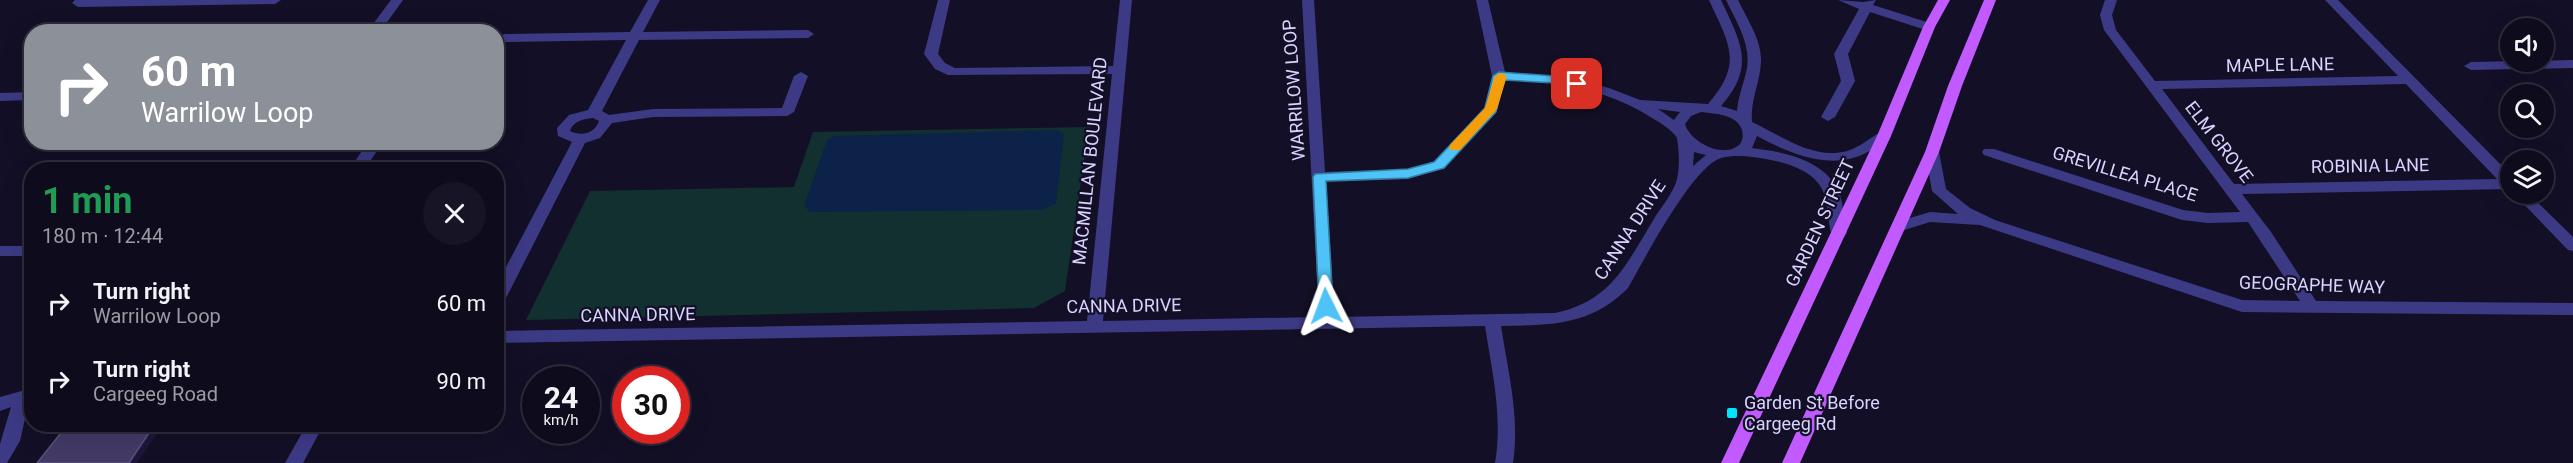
<!DOCTYPE html>
<html lang="en">
<head>
<meta charset="utf-8">
<style>
	body { margin:0; font-family:Roboto,sans-serif; background:#171425; color:#f1f3f6; height:100vh; display:flex; flex-direction:column; font-size:22px; white-space:nowrap }
	* { box-sizing:border-box; margin:0 }
	p { font-size:20px; color:#9b9ba3 }
	.icon { flex:none; width:33px; height:33px; fill:none; stroke:currentColor; stroke-width:2; stroke-linecap:round; stroke-linejoin:round }
	.map { position:relative; flex:1; overflow:hidden }
	.details { position:absolute; left:24px; top:162px; width:480px; height:270px; display:flex; flex-direction:column; background:#0e0b1c; border-radius:24px; box-shadow:0 6px 24px #0002,0 0 0 2px #2e2b3b }
	.details>* { flex:none }
	.top-card { position:absolute; left:24px; top:24px; width:480px; height:126px; border-radius:24px; box-shadow:0 6px 24px #0002,0 0 0 2px #2e2b3b; background:#8c9099; color:#fff; overflow:hidden }
	.buttons { position:absolute; left:2500px; top:18px; display:grid; gap:12px }
	.buttons a { display:grid; place-items:center; width:54px; height:54px; border-radius:50%; background:#0e0b1c; box-shadow:0 6px 24px #0002,0 0 0 2px #2e2b3b; font-size:30px }
	.speed { position:absolute; left:522px; top:366px; display:flex; gap:12px; font-size:30px; font-weight:700; text-align:center }
	.speed>* { display:grid; place-content:center; width:78px; height:78px; border-radius:50%; background:#0e0b1c; box-shadow:0 6px 24px #0002,0 0 0 2px #2e2b3b; line-height:1 }
	.speed small { font-size:15px; font-weight:400 }
	.speed .limit { border:9px solid #d22; background:#fff; color:#111 }
	.pin { position:absolute; display:grid; place-items:center; width:51px; height:51px; color:#fff; margin:-26px; border-radius:12px; box-shadow:0 3px 9px #0006 }
	.me { position:absolute; width:66px; margin:-33px; rotate:357deg; stroke-linejoin:round; filter:drop-shadow(0 0 4px #0008) }
	.turn { display:flex; align-items:center; gap:21px; height:126px; padding:0 18px; font-size:27px }
	.turn .icon { width:78px; height:78px; stroke-width:2.5 }
	.turn b { display:block; font-size:42px; line-height:51px }
	.round { display:grid; place-items:center; flex:none; width:63px; height:63px; border-radius:32px; background:#171425 }
	.summary { display:flex; align-items:center; justify-content:space-between; height:102px; padding:0 18px }
	h1 { font-size:36px; font-weight:700; line-height:45px; color:#1e9e55 }
	ul { padding:0; list-style:none }
	li { display:flex; align-items:center; gap:18px; height:78px; padding:0 18px }
	li div { flex:1 }
	li b { display:block; font-size:22px }
	li em { font-style:normal }
	.map>svg:first-child { display:block }
	.green { fill:#12302f }
	.water { fill:#0c2248 }
	.lines { fill:none; stroke-linecap:round; stroke-linejoin:round }
	.minor { fill:#3d3a85; fill-rule:evenodd }
	.primary { fill:#c25bff; fill-rule:evenodd }
	.shaded-wall { fill:#1d163a }
	.building { fill:#433a66; stroke:#5a527e; stroke-width:1.5 }
	.route { fill:#4fc3f7; stroke:#337fa1; stroke-width:1.5 }
	.slow { fill:#f59e0b }
	.poi-dot { fill:#00e5ff; stroke:#130f26; stroke-width:2 }
	.labels { text-anchor:middle; stroke-width:4.5; stroke-linejoin:round; paint-order:stroke }
	.street-label { font-size:18px; fill:#d9d4ff; stroke:#130f26 }
	.poi-label { font-size:18px; fill:#d9d4ff; stroke:#130f26; text-anchor:start }
</style>
</head>
<body>
<div class="map">
<svg width="2573" height="463" viewBox="0 0 2573 463">
	<rect width="100%" height="100%" fill="#130f26"/>
	<path class="green" d="M 1089,127 L 1065,291 L 1034,308 L 526,320 L 590,191 L 794,187 L 813,132 Z"/>
	<path class="water" d="M 1058,130 L 1064,134 L 1056,204 L 1041,210 L 810,212 L 804,206 L 827,140 L 834,136 Z"/>
	<g class="lines">
		<path class="minor" d="M 75,0 L 281,0 L 275,4 L 78,7 L 72,3 Z
			M 391,0 L 403,0 L 380,32 L 367,32 Z
			M 648,0 L 660,0 L 643,32 L 808,30 L 814,34 L 808,38 L 639,40 L 602,111 L 609,115 L 653,109 L 782,108 L 794,76 L 801,72 L 808,76 L 794,112 L 787,116 L 653,117 L 612,123 L 600,138 L 585,143 L 504,302 L 502,306 L 496,308 L 496,286 L 572,142 L 558,136 L 557,128 L 569,115 L 588,110 L 626,40 L 504,42 L 498,38 L 504,34 L 630,32 ZM 593,118 L 599,121 C 595,133 582,137 570,131 C 573,121 583,119 593,118 Z
			M 938,0 L 950,0 L 938,54 L 945,63 L 955,68 L 1113,66 L 1120,0 L 1132,0 L 1103,321 L 1319,317 L 1302,0 L 1314,0 L 1325,172 L 1408,169 L 1434,162 L 1484,108 L 1492,76 L 1476,0 L 1488,0 L 1505,72 L 1571,78 L 1609,88 L 1640,100 L 1708,104 C 1744,63 1729,44 1709,0 L 1721,0 C 1741,43 1756,66 1721,106 L 1737,111 C 1738,96 1744,83 1747,68 C 1751,44 1736,21 1726,0 L 1738,0 C 1747,19 1762,40 1761,62 C 1760,83 1750,101 1752,122 C 1782,136 1815,162 1850,150 C 1861,146 1870,138 1879,133 L 1884,132 L 1891,136 C 1887,141 1881,144 1876,147 C 1837,174 1794,156 1757,136 L 1752,148 C 1784,152 1824,159 1839,192 C 1844,205 1843,220 1847,233 L 1844,237 L 1839,238 L 1831,233 C 1828,221 1828,209 1825,197 C 1820,174 1792,164 1771,160 C 1755,157 1737,154 1721,158 C 1692,167 1644,260 1628,288 C 1590,326 1551,325 1501,326 C 1508,372 1520,416 1513,463 L 1495,463 C 1503,417 1492,372 1485,326 L 496,343 L 496,331 L 1087,321 L 1112,74 L 948,75 L 935,69 L 924,54 ZM 1505,80 C 1557,82 1608,89 1652,118 C 1661,123 1672,130 1677,138 C 1679,152 1680,165 1677,179 C 1674,192 1661,207 1654,219 C 1626,264 1612,301 1555,313 L 1335,317 L 1326,182 L 1408,179 L 1444,168 L 1496,112 ZM 1658,109 L 1680,112 L 1674,120 ZM 1701,112 C 1715,114 1737,114 1742,130 C 1743,135 1743,140 1740,144 C 1724,160 1690,142 1685,124 L 1691,116 ZM 1694,152 L 1706,155 L 1693,166 Z
			M 1838,0 L 1863,2 L 1876,0 L 1873,5 L 1933,24 L 1935,27 L 1929,31 L 1870,12 L 1848,54 L 1855,81 L 1835,117 L 1828,121 L 1821,117 L 1841,81 L 1834,54 L 1859,9 Z
			M 2105,0 L 2117,0 L 2112,15 L 2116,30 L 2155,81 L 2398,76 L 2325,0 L 2338,0 L 2511,175 L 2511,189 L 2242,194 L 2271,232 L 2316,301 L 2573,303 L 2573,315 L 2242,312 L 1980,225 L 1930,222 L 1898,232 L 1893,231 L 1891,227 L 1893,223 L 1930,212 L 1958,214 L 1932,191 L 1925,152 L 1932,147 L 1939,152 L 1946,189 L 1970,208 L 1995,220 L 2242,300 L 2300,301 L 2248,222 L 2208,223 L 2182,220 L 1984,155 L 1982,152 L 1984,149 L 1994,149 L 2183,210 L 2208,213 L 2240,212 L 2104,30 L 2100,15 ZM 2406,84 L 2497,179 L 2234,184 L 2162,89 Z
			M 2573,60 L 2573,68 L 2471,70 L 2464,66 L 2471,62 Z
			M 32,92 L 32,100 L 0,101 L 0,93 Z
			M 368,142 L 383,142 L 364,170 L 349,170 Z
			M 2514,194 L 2529,194 L 2573,237 L 2573,251 L 2568,250 Z
			M 0,246 L 32,246 L 32,256 L 0,256 Z
			M 29,389 L 32,389 L 32,401 L 29,401 L 20,441 L 7,463 L 0,463 L 0,444 L 11,407 L 0,411 L 0,397 Z
			M 307,424 L 324,424 L 303,463 L 285,463 Z"/>
		<path class="primary" d="M 1938,0 L 1950,0 L 1935,27 L 1891,136 L 1739,463 L 1721,463 L 1877,136 L 1923,27 Z
			M 1984,0 L 1996,0 L 1962,86 L 1939,152 L 1800,463 L 1782,463 L 1925,152 L 1948,86 Z"/>
	</g>
	<path class="shaded-wall" d="M 155,424 L 163,425 L 137,463 L 129,463 Z"/>
	<path class="building" d="M 68,424 L 155,424 L 129,463 L 37,463 Z"/>
	<path class="route" d="M 1499,72 L 1555,76 L 1581,82 L 1583,84 L 1577,88 L 1555,83 L 1504,80 L 1496,112 L 1444,168 L 1408,178 L 1326,181 L 1333,306 L 1326,312 L 1321,310 L 1319,306 L 1313,177 L 1315,174 L 1408,169 L 1434,162 L 1485,108 L 1493,76 Z"/>
	<path class="slow" d="M 1501,73 L 1507,76 L 1497,109 L 1460,150 L 1451,150 L 1449,147 L 1451,144 L 1485,108 L 1495,76 Z"/>
	<rect class="poi-dot" x="1726" y="407" width="12" height="12" rx="3"/>
	<g class="labels">
		<g class="street-label">
			<text transform="translate(2280 65) rotate(-1)" y="6">MAPLE LANE</text>
			<text transform="translate(1294 90) rotate(-94)" y="6">WARRILOW LOOP</text>
			<text transform="translate(2219 142) rotate(52)" y="6">ELM GROVE</text>
			<text transform="translate(1090 161) rotate(-84)" y="6">MACMILLAN BOULEVARD</text>
			<text transform="translate(2370 166) rotate(-1)" y="6">ROBINIA LANE</text>
			<text transform="translate(2125 174) rotate(17)" y="6">GREVILLEA PLACE</text>
			<text transform="translate(1820 223) rotate(-65)" y="6">GARDEN STREET</text>
			<text transform="translate(1630 230) rotate(-57)" y="6">CANNA DRIVE</text>
			<text transform="translate(2312 285) rotate(2)" y="6">GEOGRAPHE WAY</text>
			<text transform="translate(1124 306) rotate(-1)" y="6">CANNA DRIVE</text>
			<text transform="translate(638 315) rotate(-1)" y="6">CANNA DRIVE</text>
		</g>
		<g class="poi-label">
			<text x="1744" y="409">Garden St Before<tspan x="1744" dy="21">Cargeeg Rd</tspan></text>
		</g>
	</g>
</svg>
<div class="buttons">
<a><svg class="icon" aria-label="sound" viewBox="0 0 24 24"><path d="M4 9h4l5-4v14l-5-4H4zM17 9q2 3 0 6"/></svg></a>
<a><svg class="icon" aria-label="search" viewBox="0 0 24 24"><circle cx="10" cy="10" r="6"/><path d="M15 15l6 6"/></svg></a>
<a><svg class="icon" aria-label="layers" viewBox="0 0 24 24"><path d="M12 4l9 5-9 5-9-5zM3 14l9 5 9-5"/></svg></a>
</div>
<div class="speed"><div>24<small>km/h</small></div><div class="limit">30</div></div>
<div class="pin" style="left:1577px;top:84px;background:#d93025"><svg class="icon" aria-label="arrive" viewBox="0 0 24 24"><path d="M6 21V4h12l-3 4 3 4H6"/></svg></div>
<svg class="me" style="left:1326px;top:306px" viewBox="-20 -20 40 40"><path d="M0-17L14 15 0 8-14 15z" fill="#4fc3f7" stroke="#fff" stroke-width="4"/></svg>
<div class="top-card">
<div class="turn"><svg class="icon" aria-label="right" viewBox="0 0 24 24"><path d="M7 20v-9h11M14 6l5 5-5 5"/></svg><div><b>60 m</b>Warrilow Loop</div></div>
</div>
<section class="details">
<div class="summary"><div><h1>1 min</h1><p>180 m · 12:44</p></div><a class="round"><svg class="icon" aria-label="close" viewBox="0 0 24 24"><path d="M6 6l12 12M18 6L6 18"/></svg></a></div>
<ul>
<li><svg class="icon" aria-label="right" viewBox="0 0 24 24"><path d="M7 20v-9h11M14 6l5 5-5 5"/></svg><div><b>Turn right</b><p>Warrilow Loop</p></div><em>60 m</em></li>
<li><svg class="icon" aria-label="right" viewBox="0 0 24 24"><path d="M7 20v-9h11M14 6l5 5-5 5"/></svg><div><b>Turn right</b><p>Cargeeg Road</p></div><em>90 m</em></li>
</ul>
</section>
</div>
</body>
</html>
